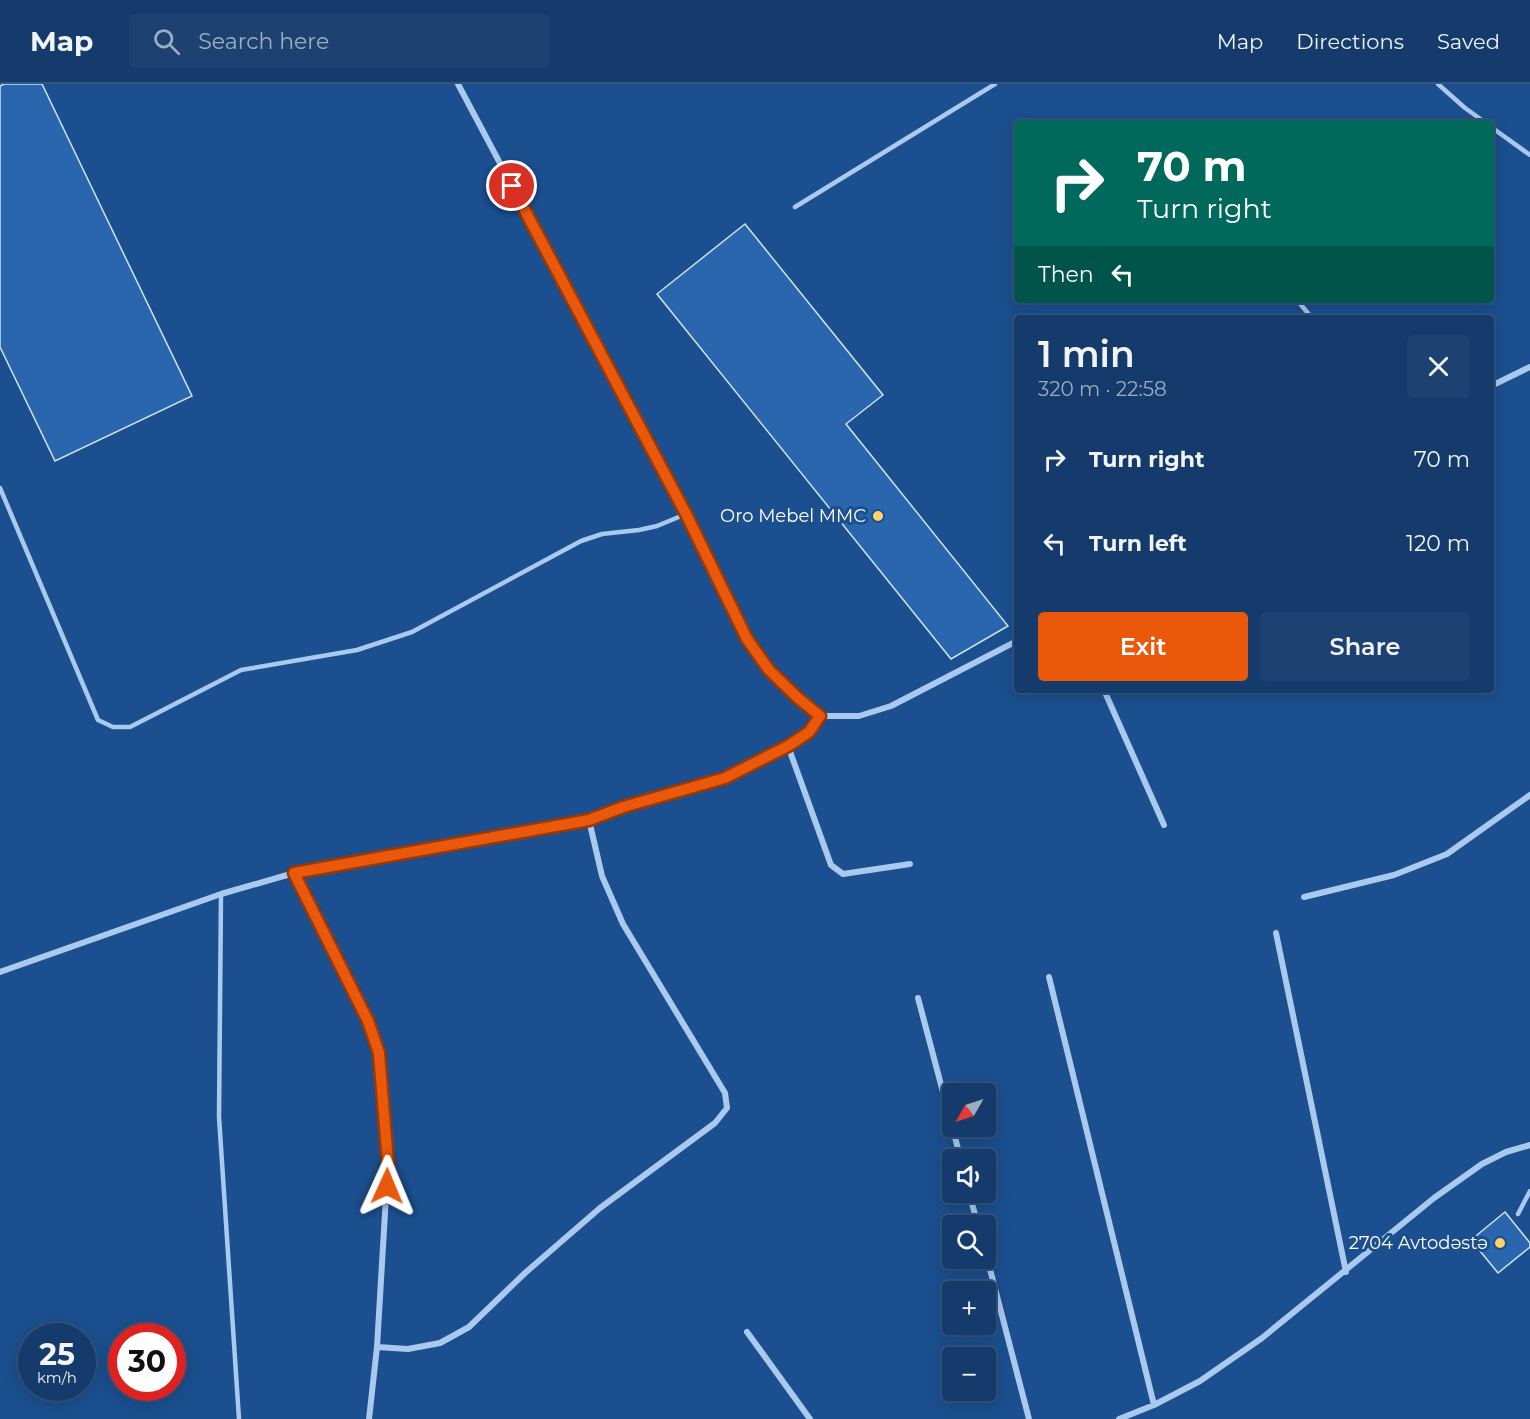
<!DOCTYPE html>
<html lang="en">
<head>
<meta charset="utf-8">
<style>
	body { margin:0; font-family:Montserrat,sans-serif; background:#1d4271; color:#f1f3f6; height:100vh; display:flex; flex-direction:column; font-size:22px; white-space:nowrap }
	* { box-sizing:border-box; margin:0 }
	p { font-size:20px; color:#9dadc1 }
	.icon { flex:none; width:33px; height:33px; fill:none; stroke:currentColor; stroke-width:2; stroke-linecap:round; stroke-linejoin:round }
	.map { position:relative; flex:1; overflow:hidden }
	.panel { position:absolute; left:1014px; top:231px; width:480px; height:378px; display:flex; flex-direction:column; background:#143b6b; border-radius:6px; box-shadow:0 3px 15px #0003,0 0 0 2px #33557e }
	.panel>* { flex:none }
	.banner { position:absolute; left:1014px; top:36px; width:480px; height:183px; border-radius:6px; box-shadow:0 3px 15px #0003,0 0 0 2px #33557e; background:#00695c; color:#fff; overflow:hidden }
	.needle { width:39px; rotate:231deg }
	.buttons { position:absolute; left:942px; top:999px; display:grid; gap:12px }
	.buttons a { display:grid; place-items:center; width:54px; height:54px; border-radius:6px; background:#143b6b; box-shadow:0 3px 15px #0003,0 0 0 2px #33557e; font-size:30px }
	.speed { position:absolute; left:18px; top:1239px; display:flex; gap:12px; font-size:30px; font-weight:700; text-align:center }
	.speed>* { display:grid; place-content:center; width:78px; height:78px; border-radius:50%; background:#143b6b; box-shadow:0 3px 15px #0003,0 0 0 2px #33557e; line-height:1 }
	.speed small { font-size:15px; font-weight:400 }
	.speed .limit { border:9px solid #d22; background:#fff; color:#111 }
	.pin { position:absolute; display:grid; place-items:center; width:51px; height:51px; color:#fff; margin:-26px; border:3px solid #fff; border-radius:50%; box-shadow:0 2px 6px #0007 }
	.me { position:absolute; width:66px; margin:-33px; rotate:1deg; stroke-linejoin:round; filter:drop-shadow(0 0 4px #0008) }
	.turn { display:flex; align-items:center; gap:21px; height:126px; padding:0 24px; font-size:27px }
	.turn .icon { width:78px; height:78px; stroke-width:2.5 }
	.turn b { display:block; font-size:42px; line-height:51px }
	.then { display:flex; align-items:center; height:57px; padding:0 24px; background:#0003; gap:12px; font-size:22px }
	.round { display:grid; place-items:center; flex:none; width:63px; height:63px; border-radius:6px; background:#1d4271 }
	.headline { display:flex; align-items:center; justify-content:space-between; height:102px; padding:0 24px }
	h1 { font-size:36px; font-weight:600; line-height:45px }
	.cta { display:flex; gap:12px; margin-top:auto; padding:12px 24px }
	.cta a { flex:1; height:69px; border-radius:6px; background:#ea580c; color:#fff; font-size:24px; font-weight:600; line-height:69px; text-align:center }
	.cta a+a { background:#1d4271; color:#f1f3f6 }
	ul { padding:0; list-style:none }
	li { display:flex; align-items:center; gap:18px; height:84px; padding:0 24px }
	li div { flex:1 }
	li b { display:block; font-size:22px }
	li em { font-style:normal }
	header { display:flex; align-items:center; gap:36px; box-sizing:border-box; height:84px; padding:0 30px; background:#143b6b; border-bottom:2px solid #33557e }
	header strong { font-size:28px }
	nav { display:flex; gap:33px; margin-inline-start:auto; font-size:21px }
	.search { width:420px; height:54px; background:#1d4271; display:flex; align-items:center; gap:15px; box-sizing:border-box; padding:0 21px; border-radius:6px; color:#9dadc1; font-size:22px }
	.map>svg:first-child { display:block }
	.building { fill:#2a66ad; stroke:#cfe3fa; stroke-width:1.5 }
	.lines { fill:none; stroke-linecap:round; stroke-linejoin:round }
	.lane { stroke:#a9c9ee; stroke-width:4.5 }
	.street { stroke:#a9c9ee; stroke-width:6 }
	.route-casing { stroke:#983908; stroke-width:15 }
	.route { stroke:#ea580c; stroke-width:10 }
	.poi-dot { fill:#ffd166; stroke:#1b4f8f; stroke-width:2 }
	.labels { text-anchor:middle; stroke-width:6; stroke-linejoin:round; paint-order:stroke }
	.poi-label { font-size:18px; fill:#fff; stroke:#1b4f8f; text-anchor:end }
</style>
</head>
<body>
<header>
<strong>Map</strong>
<div class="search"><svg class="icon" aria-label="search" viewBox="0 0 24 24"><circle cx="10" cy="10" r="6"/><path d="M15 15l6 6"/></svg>Search here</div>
<nav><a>Map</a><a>Directions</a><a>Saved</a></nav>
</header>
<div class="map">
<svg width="1530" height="1335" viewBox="0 0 1530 1335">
	<rect width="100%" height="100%" fill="#1b4f8f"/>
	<path class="building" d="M 4,0 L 42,0 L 192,312 L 55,377 L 0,263 L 0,2 Z
		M 745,140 L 883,311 L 846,340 L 1008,542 L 951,575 L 657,210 Z
		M 1505,1128 L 1530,1159 L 1530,1163 L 1498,1189 L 1471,1156 Z"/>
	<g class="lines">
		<path class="lane" d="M 1438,0 L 1465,24 L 1486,39
			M 1491,43 L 1530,71
			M 795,123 L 995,0
			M 1297,216 L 1312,234
			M 0,404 L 98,636 L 113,643 L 130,643 L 241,586 L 357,566 L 412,548 L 581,457 L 602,450 L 639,446 L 657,442 L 686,430
			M 221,810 L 219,1033 L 239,1335
			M 1518,1130 L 1530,1107"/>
		<path class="street" d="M 458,0 L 686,430 L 747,555 L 769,586 L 798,614 L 820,632 L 859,632 L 891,622 L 1017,557
			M 1491,302 L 1530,283
			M 1104,606 L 1164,741
			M 788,662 L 831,781 L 843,790 L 910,780
			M 294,789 L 368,937 L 379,969 L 388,1079 L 377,1263 L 369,1335
			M 1304,813 L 1394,791 L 1447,770 L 1530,711
			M 1276,849 L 1346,1188
			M 0,888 L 221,810 L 294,789 L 589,736 L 623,723 L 725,695 L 788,662 L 809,648 L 820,632
			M 1049,893 L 1154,1321
			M 918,914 L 961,1076
			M 969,1108 L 978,1142
			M 986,1170 L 1029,1335
			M 747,1248 L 810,1335
			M 377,1263 L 408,1265 L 440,1259 L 469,1243 L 525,1189 L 600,1124 L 715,1039 L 727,1024 L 725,1009 L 623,840 L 602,792 L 589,736
			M 1119,1335 L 1154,1321 L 1200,1297 L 1262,1254 L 1434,1114 L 1482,1080 L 1506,1068 L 1530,1061"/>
	</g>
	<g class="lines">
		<defs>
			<path id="route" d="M 387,1102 L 388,1079 L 379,969 L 368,937 L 294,789 L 589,736 L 623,723 L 725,694 L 788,662 L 809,648 L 820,632 L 798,614 L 769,586 L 747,555 L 686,430 L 512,102"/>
		</defs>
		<use href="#route" class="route-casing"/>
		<use href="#route" class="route"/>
	</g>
	<g class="poi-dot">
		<circle cx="878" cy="432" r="6"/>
		<circle cx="1500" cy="1159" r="6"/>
	</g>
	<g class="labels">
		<g class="poi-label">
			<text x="866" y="438">Oro Mebel MMC</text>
			<text x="1488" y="1165">2704 Avtodəstə</text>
		</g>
	</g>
</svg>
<div class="buttons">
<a><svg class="needle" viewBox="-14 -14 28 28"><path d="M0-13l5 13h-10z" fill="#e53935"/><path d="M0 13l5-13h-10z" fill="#9dadc1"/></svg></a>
<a><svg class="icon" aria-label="sound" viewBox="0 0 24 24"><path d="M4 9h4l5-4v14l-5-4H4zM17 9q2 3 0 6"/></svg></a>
<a><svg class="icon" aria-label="search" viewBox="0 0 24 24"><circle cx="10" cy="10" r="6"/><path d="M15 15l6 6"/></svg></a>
<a>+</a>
<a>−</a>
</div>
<div class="speed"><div>25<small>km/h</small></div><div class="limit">30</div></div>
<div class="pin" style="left:512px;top:102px;background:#d93025"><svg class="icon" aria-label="arrive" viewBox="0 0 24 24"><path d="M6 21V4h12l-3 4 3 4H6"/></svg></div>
<svg class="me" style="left:387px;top:1102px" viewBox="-20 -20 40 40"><path d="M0-17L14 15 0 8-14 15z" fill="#ea580c" stroke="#fff" stroke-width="4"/></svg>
<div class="banner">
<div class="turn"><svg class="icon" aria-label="right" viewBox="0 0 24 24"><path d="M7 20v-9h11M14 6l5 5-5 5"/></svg><div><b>70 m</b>Turn right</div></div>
<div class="then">Then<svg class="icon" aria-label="left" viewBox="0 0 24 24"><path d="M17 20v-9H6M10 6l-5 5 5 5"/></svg></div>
</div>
<section class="panel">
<div class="headline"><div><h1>1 min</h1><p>320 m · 22:58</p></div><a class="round"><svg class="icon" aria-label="close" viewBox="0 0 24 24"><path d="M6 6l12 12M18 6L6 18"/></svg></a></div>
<ul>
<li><svg class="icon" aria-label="right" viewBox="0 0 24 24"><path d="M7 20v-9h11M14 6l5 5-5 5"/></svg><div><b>Turn right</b></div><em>70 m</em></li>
<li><svg class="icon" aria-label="left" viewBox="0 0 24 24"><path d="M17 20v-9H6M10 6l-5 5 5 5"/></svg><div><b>Turn left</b></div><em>120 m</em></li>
</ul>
<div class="cta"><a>Exit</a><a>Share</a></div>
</section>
</div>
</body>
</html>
